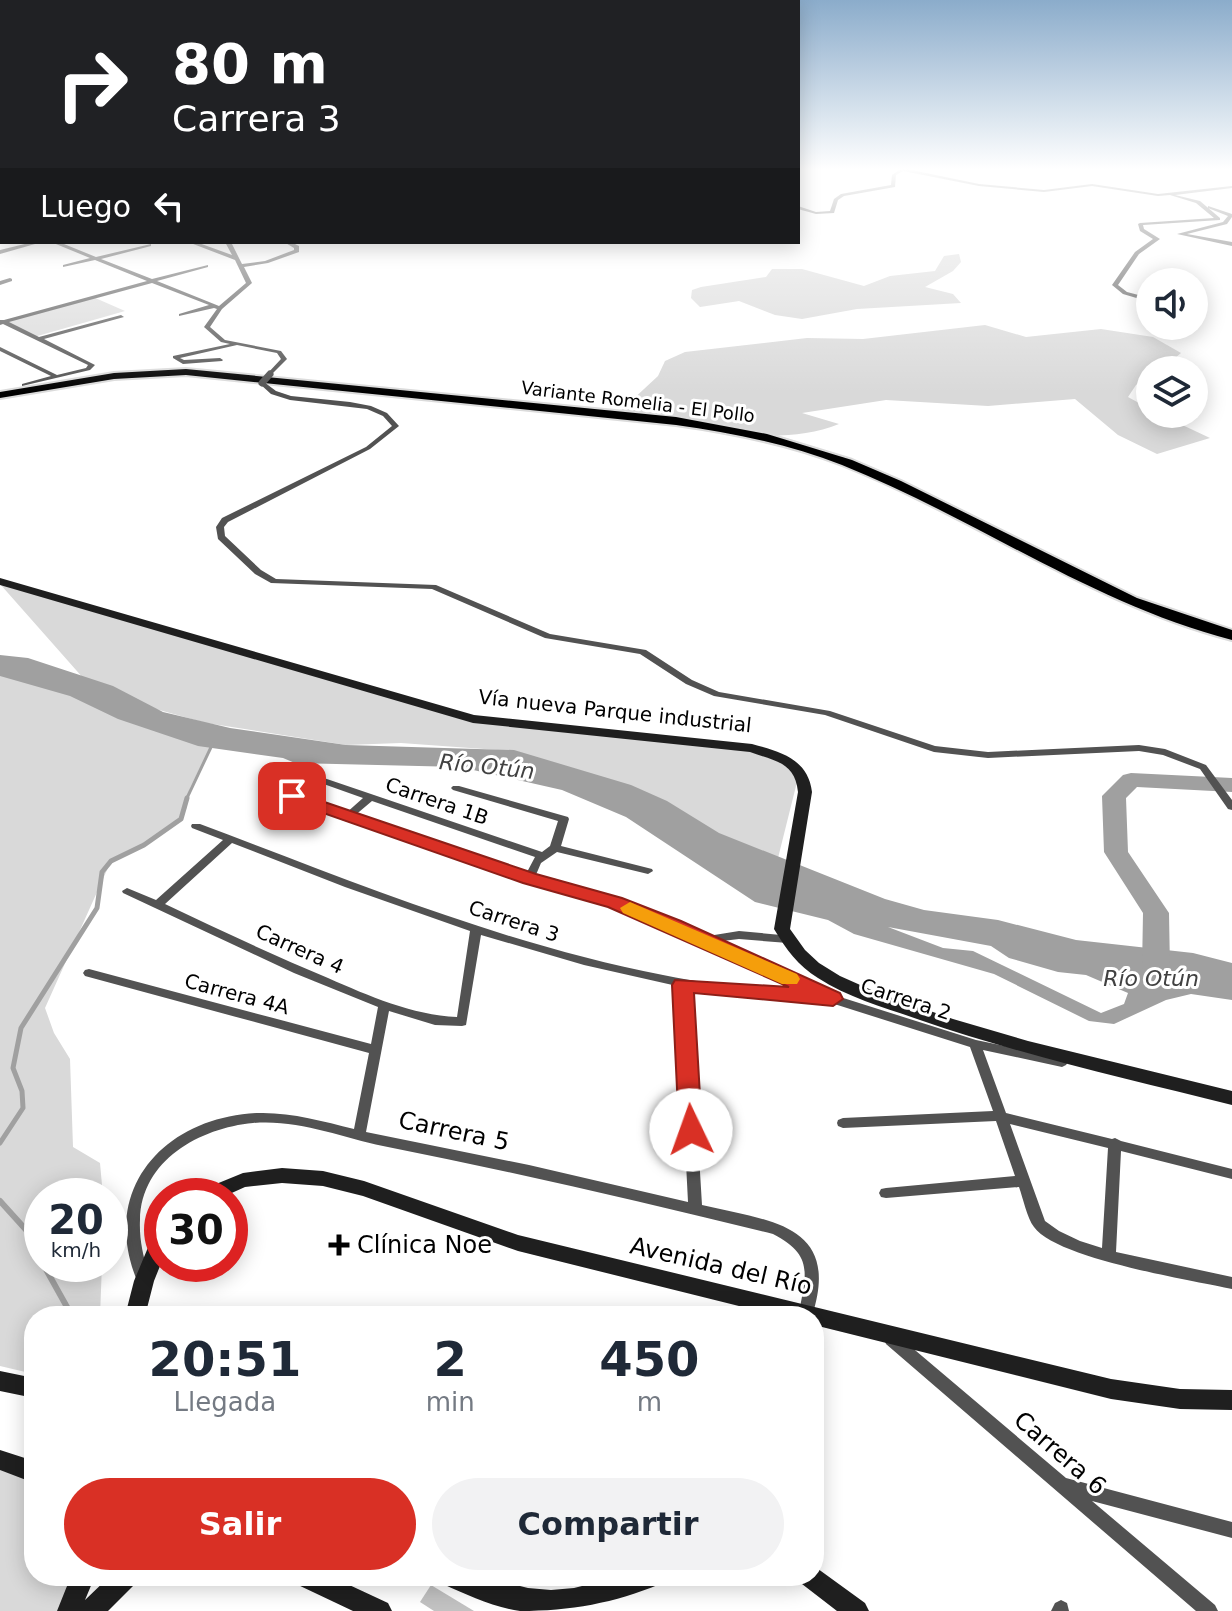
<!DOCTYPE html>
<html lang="es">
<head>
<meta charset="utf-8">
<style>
	body { margin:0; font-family:"DejaVu Sans",sans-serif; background:#f2f2f3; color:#1f2937; height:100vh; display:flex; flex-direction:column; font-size:30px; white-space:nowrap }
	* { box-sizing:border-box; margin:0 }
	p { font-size:26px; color:#747a83 }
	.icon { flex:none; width:44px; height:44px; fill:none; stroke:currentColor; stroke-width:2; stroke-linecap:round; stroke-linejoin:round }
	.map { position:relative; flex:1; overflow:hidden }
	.details { position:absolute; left:24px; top:1306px; width:800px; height:280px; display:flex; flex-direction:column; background:#fff; border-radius:32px; box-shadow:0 4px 20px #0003 }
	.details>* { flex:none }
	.hud { position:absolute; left:0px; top:0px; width:800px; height:244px; box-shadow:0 4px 20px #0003; background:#202124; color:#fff; overflow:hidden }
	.buttons { position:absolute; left:1136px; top:268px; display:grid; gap:16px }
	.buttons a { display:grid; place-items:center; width:72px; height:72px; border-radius:50%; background:#fff; box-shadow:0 4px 20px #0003; font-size:40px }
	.speed { position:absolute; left:24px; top:1178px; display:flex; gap:16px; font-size:40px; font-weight:700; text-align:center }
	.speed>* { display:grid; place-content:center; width:104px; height:104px; border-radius:50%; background:#fff; box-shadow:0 4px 20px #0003; line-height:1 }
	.speed small { font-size:20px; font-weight:400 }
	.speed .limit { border:12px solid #d22; background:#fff; color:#111 }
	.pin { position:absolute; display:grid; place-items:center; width:68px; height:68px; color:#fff; margin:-34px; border-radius:16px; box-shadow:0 4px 12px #0006 }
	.me { position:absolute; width:88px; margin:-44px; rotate:357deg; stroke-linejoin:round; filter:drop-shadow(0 0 6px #0008) }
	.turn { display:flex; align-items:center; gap:28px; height:168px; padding:0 40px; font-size:36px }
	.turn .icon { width:104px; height:104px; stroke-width:2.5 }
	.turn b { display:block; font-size:56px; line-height:68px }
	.then { display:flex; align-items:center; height:76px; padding:0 40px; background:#0003; gap:16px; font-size:30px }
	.eta { display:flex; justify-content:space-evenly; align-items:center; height:136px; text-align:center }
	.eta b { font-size:48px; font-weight:600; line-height:56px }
	.cta { display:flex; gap:16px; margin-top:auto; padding:16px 40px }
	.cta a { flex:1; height:92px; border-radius:48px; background:#d93025; color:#fff; font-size:32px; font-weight:600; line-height:92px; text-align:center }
	.cta a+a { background:#f2f2f3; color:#1f2937 }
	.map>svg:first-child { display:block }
	.green { fill:#d9d9d9 }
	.water { fill:#a0a0a0; fill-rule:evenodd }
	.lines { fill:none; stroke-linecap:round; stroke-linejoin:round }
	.stream-far2 { stroke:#a0a0a0; stroke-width:3 }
	.stream-far1 { stroke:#a0a0a0; stroke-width:5 }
	.stream { stroke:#a0a0a0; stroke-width:6 }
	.river { fill:#a0a0a0; fill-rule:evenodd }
	.building { fill:#c2c2c2 }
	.highway-casing { stroke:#dbdbdb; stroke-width:4 }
	.street { fill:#525252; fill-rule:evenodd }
	.secondary { fill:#1f1f1f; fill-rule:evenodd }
	.highway { fill:#000; fill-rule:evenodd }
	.street-bridge { stroke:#525252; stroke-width:7 }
	.route { fill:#d93025; stroke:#8d1f18; stroke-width:2 }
	.slow { fill:#f59e0b }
	.poi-dot { fill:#000; stroke:#fff; stroke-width:3 }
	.labels { text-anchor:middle; stroke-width:6; stroke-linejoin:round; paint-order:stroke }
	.far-street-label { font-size:18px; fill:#000; stroke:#fff }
	.street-label { font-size:20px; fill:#000; stroke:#fff }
	.water-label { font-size:22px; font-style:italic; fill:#414141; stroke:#fff }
	.near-street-label { font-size:24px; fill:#000; stroke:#fff }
	.near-poi-label { font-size:24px; fill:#000; stroke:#fff; text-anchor:start }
</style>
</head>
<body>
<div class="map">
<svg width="1232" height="1611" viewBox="0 0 1232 1611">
	<rect width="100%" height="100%" fill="#fff"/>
	<path class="green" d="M 959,254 L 961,262 L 953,271 L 925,287 L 953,294 L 961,303 L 857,309 L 802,319 L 775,315 L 739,301 L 700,307 L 691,298 L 692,290 L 701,287 L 766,277 L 772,269 L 802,269 L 864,286 L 890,276 L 935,271 L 944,256 Z
		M 93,297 L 125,311 L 34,337 L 4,322 Z
		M 985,325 L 1026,337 L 1101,329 L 1153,337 L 1181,353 L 1161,370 L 1150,370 L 1150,377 L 1136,385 L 1128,397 L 1150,409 L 1150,414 L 1159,414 L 1210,438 L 1157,454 L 1118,435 L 1075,399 L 988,406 L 886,400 L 802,413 L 839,424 C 772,451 685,424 616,415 L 658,376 L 665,361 L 685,352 L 807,338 L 863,339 Z
		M 0,584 L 473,719 L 752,748 L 786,760 L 797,782 L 774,874 L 498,750 L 401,743 L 346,745 L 206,723 L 116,698 L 216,737 L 190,788 L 186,810 L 175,823 L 144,845 L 111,861 L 45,1008 L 54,1033 L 70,1059 L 73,1147 L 100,1163 L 103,1196 L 42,1196 L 42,1264 L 102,1264 L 100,1316 L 34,1316 L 34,1374 L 0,1366 L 0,669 L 99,696 Z
		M 0,1461 L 34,1472 L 34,1576 L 83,1576 L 68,1611 L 0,1611 Z"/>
	<path class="water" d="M 0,655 L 28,658 L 113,686 L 163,712 L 230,728 L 346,745 L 514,750 L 631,785 L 667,801 L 719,833 L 885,899 L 924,910 L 998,920 L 1076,940 L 1193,953 L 1232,963 L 1232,1000 L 1191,994 L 1166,1000 L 1114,1024 L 1089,1021 L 994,974 L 854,934 L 828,920 L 755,902 L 626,817 L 562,790 L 460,767 L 295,763 L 283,758 L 198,746 L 118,719 L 70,696 L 0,676 ZM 888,927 L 991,946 L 1009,958 L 1058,972 L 1086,975 L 1128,993 L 1124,1004 L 1101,1013 L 973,951 L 943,948 Z"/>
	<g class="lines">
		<path class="stream-far2" d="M 186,800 L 213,743"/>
		<path class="stream-far1" d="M 0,1143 L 23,1108 L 22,1091 L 13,1068 L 21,1028 L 97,908 L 102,872 L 111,861 L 144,845 L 181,819 L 187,798"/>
		<path class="stream" d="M 0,1201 L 28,1232 L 42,1263
			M 43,1264 L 72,1316"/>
		<path class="river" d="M 1131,773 L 1232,778 L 1232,792 L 1137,787 L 1126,798 L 1128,852 L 1169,913 L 1170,969 L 1166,976 L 1146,976 L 1142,969 L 1143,913 L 1104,852 L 1102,796 L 1123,775 Z"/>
	</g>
	<path class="building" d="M 431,1585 L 474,1611 L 434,1611 L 420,1602 Z"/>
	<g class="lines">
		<defs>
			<path id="highway" d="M 186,369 L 676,417 L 767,434 L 852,460 L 901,481 L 1137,598 L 1232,630 L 1232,640 C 1092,604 975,518 842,465 C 789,444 733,433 676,425 L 186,375 L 114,379 L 0,398 L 0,392 L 114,373 Z"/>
		</defs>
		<use href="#highway" class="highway-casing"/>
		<path class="street" d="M 902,168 L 979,184 L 1044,190 L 1092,184 L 1158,194 L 1232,186 L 1232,188 L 1175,195 L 1200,201 L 1220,218 L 1220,220 L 1143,225 L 1144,229 L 1160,239 L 1139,254 L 1118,285 L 1127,292 L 1150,298 L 1150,302 L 1123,294 L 1112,285 L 1135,252 L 1153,239 L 1140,231 L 1138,224 L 1140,223 L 1214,218 L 1196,203 L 1170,195 L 1158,196 L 1092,186 L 1044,192 L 979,186 L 903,171 L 896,175 L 895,187 L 844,196 L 838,200 L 834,213 L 816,214 L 798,209 L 798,206 L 816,212 L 830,211 L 834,199 L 841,194 L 891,185 L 892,175 Z
			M 0,190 L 2,190 L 2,193 L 0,193 Z
			M 1208,206 L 1232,214 L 1232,217 L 1227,224 L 1187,234 L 1232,242 L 1232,246 L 1177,234 L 1223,222 L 1228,216 L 1208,208 Z
			M 0,219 L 2,219 L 2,222 L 0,222 Z
			M 33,242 L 42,242 L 0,254 L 0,250 Z
			M 51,242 L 59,242 L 96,257 L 151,244 L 151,246 L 101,259 L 152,279 L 208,265 L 208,267 L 157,281 L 219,306 L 246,283 L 235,260 L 188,242 L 196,242 L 232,255 L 225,242 L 231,242 L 242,264 L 265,261 L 294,250 L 294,248 L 284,242 L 291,242 L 299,246 L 299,252 L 268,263 L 244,267 L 252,283 L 222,309 L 210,327 L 225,340 L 281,351 L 287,359 L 270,376 L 267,374 L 281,359 L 277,353 L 237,345 L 180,358 L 184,360 L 220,358 L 223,360 L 222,361 L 183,364 L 173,358 L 173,356 L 230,344 L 221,342 L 204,327 L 217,309 L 214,308 L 179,316 L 179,314 L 209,305 L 152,283 L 9,322 L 39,337 L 121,315 L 124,317 L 44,339 L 95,365 L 90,370 L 22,386 L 22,384 L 51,376 L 0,351 L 0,347 L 57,375 L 86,368 L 88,365 L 3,324 L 0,325 L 0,320 L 4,320 L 147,281 L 95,260 L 63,267 L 63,265 L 90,258 Z
			M 10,278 L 12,279 L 12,281 L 0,285 L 0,281 Z
			M 260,382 L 264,382 L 276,391 L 291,396 L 350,402 L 371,406 L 387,413 L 399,426 L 370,449 L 228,522 L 224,527 L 225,536 L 261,570 L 276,579 L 436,585 L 550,634 L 646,650 L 692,680 L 719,692 L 830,711 L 935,746 L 988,752 L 1139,745 L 1165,749 L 1206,765 L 1232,800 L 1232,810 L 1228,809 L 1200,769 L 1163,755 L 1139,751 L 988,758 L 934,752 L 825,715 L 714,696 L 686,684 L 640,654 L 545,638 L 432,589 L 271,583 L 255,574 L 218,539 L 216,527 L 222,518 L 366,447 L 392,426 L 383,416 L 367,409 L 290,400 L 271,394 L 260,384 Z
			M 321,777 L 542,852 L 550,846 L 558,821 L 453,790 L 451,788 L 453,786 L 459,786 L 568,817 L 569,819 L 561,846 L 652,869 L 653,871 L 648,874 L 557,852 L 541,863 L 535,877 L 619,900 L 702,937 L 739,931 L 792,936 L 794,939 L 792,942 L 788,943 L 739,939 L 714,942 L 837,996 L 976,1040 L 1066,1059 L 1068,1062 L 1066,1065 L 1062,1067 L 983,1050 L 1006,1113 L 1112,1139 L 1115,1138 L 1121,1141 L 1232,1169 L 1232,1179 L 1121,1151 L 1116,1252 L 1232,1277 L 1232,1289 C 1191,1280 1057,1259 1034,1227 C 1027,1218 1023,1198 1019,1187 L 886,1198 L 881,1197 L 879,1193 L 881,1189 L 886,1188 L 1015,1176 L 996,1121 L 843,1128 L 838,1126 L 837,1123 L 838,1120 L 843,1118 L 993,1111 L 970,1047 L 828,1002 L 745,996 L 689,988 L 702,1205 C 768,1221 842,1223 812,1316 L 800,1316 L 799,1313 C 806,1274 814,1255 773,1234 C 643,1202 514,1172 383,1146 C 341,1137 297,1119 253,1123 C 200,1128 141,1160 140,1220 C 139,1241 144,1259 150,1279 L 148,1283 L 143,1285 L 138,1283 C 98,1190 164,1117 258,1113 C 290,1112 322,1121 354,1129 L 369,1053 L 85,976 L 83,973 L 85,970 L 89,969 L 371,1044 L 378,1007 L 294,973 L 123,893 L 122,891 L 127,888 L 156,900 L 223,840 L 192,828 L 191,826 L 192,824 L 200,824 C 351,881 503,944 663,975 C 711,985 759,989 808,993 L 611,906 L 525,881 L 342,820 L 262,787 L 260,785 L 262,783 L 268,783 L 345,814 L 363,798 L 318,782 L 316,780 ZM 372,801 L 535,857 L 526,874 L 353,817 ZM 232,843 L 345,887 L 470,931 L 457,1017 C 412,1015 369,996 328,978 C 273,955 219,930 165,904 ZM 481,935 L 584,965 L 677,986 L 688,1202 L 529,1165 L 366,1132 L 389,1011 L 435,1025 L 462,1026 L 466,1025 ZM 1010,1124 L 1108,1148 L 1102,1248 L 1080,1241 L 1059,1231 L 1045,1221 Z
			M 891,1333 L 896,1334 L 1066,1478 L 1232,1522 L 1232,1538 L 1092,1501 L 1215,1605 L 1218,1611 L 1196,1611 L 886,1344 L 884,1339 L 886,1334 Z
			M 1061,1600 L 1067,1603 L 1069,1611 L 1051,1611 L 1055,1603 Z"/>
		<path class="secondary" d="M 0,578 L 474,715 L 752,744 C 781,752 808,759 812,792 L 790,929 L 805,950 L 819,963 L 840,976 L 876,992 L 953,1019 L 1028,1041 L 1232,1091 L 1232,1105 C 1127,1079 1022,1055 920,1020 C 886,1008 849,998 818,978 C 798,966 786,949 774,929 L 798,792 C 795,762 775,761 750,752 L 473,723 L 0,585 Z
			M 282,1168 L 323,1171 L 364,1181 L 518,1235 L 1111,1379 L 1180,1389 L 1232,1390 L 1232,1410 L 1180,1409 L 1111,1399 L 814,1325 L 814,1316 L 779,1316 L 518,1251 L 363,1196 L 323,1186 L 282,1183 L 245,1187 L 225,1196 L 197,1196 L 199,1191 L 243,1173 Z
			M 162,1230 L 162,1261 L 154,1281 L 145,1316 L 125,1316 L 134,1281 L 152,1238 L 155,1232 Z
			M 0,1371 L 34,1378 L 34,1398 L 0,1391 Z
			M 0,1450 L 34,1461 L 34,1483 L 0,1470 Z
			M 814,1566 L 865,1603 L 869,1611 L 837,1611 L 802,1584 L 798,1576 L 814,1576 Z
			M 71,1576 L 95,1576 L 85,1600 L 110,1576 L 139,1576 L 135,1584 L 108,1611 L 57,1611 Z
			M 292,1576 L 330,1576 L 388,1603 L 392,1611 L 353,1611 L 296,1584 Z
			M 439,1576 L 480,1576 L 528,1588 L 551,1590 L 574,1588 L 622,1576 L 664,1576 L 660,1584 C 615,1603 570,1611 520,1611 C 493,1607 467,1595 443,1584 Z"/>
		<use href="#highway" class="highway"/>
		<path class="street-bridge" d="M 262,383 L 270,374"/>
	</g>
	<linearGradient id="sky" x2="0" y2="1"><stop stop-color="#8baccb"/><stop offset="0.43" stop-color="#fff"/><stop offset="1" stop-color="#fff" stop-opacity="0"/></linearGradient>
	<rect width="1232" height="393" fill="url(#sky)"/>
	<path class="route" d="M 292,791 L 536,874 L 622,898 L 681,921 L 840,993 L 843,999 L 833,1006 L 694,993 L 702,1130 L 699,1137 L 683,1137 L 679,1130 L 672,985 L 675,980 L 789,987 L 608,907 L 523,883 L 286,800 L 283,796 Z"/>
	<path class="slow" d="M 630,902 L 797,974 L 800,979 L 797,984 L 782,984 L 623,913 L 620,908 Z"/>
	<path class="poi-dot" d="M335 1233h8v8h8v8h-8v8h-8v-8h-8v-8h8z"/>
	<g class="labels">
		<g class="far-street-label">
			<text transform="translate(638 402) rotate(7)" y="6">Variante Romelia - El Pollo</text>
		</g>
		<g class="street-label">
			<text transform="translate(615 711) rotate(6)" y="7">Vía nueva Parque industrial</text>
			<text transform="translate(437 801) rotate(19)" y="7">Carrera 1B</text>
			<text transform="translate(514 921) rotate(18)" y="7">Carrera 3</text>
			<text transform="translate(300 949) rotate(24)" y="7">Carrera 4</text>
			<text transform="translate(237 994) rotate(15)" y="7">Carrera 4A</text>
			<text transform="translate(906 999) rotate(18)" y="7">Carrera 2</text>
		</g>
		<g class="water-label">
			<text transform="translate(487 766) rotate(6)" y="8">Río Otún</text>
			<text x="1151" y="986">Río Otún</text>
		</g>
		<g class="near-street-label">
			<text transform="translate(454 1131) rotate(12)" y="8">Carrera 5</text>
			<text transform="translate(721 1266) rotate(13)" y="8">Avenida del Río</text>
			<text transform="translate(1060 1453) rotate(41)" y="8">Carrera 6</text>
		</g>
		<g class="near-poi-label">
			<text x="357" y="1253">Clínica Noe</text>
		</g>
	</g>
</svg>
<div class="buttons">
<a><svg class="icon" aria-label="sound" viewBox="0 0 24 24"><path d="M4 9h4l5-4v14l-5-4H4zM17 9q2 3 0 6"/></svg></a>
<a><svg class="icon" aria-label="layers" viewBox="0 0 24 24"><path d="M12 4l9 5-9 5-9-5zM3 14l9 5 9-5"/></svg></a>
</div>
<div class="speed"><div>20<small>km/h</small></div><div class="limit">30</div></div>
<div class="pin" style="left:292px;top:796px;background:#d93025"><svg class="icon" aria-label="arrive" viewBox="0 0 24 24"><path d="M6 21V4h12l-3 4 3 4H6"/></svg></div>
<svg class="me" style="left:691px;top:1130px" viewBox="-20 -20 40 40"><circle r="19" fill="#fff"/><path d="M0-13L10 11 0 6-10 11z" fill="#d93025"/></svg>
<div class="hud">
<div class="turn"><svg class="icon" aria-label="right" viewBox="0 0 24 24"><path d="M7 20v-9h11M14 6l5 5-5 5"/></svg><div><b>80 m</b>Carrera 3</div></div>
<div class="then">Luego<svg class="icon" aria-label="left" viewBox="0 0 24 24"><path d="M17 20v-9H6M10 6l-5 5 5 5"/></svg></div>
</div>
<section class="details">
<div class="eta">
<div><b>20:51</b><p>Llegada</p></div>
<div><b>2</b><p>min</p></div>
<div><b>450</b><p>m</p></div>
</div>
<div class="cta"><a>Salir</a><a>Compartir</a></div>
</section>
</div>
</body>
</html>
